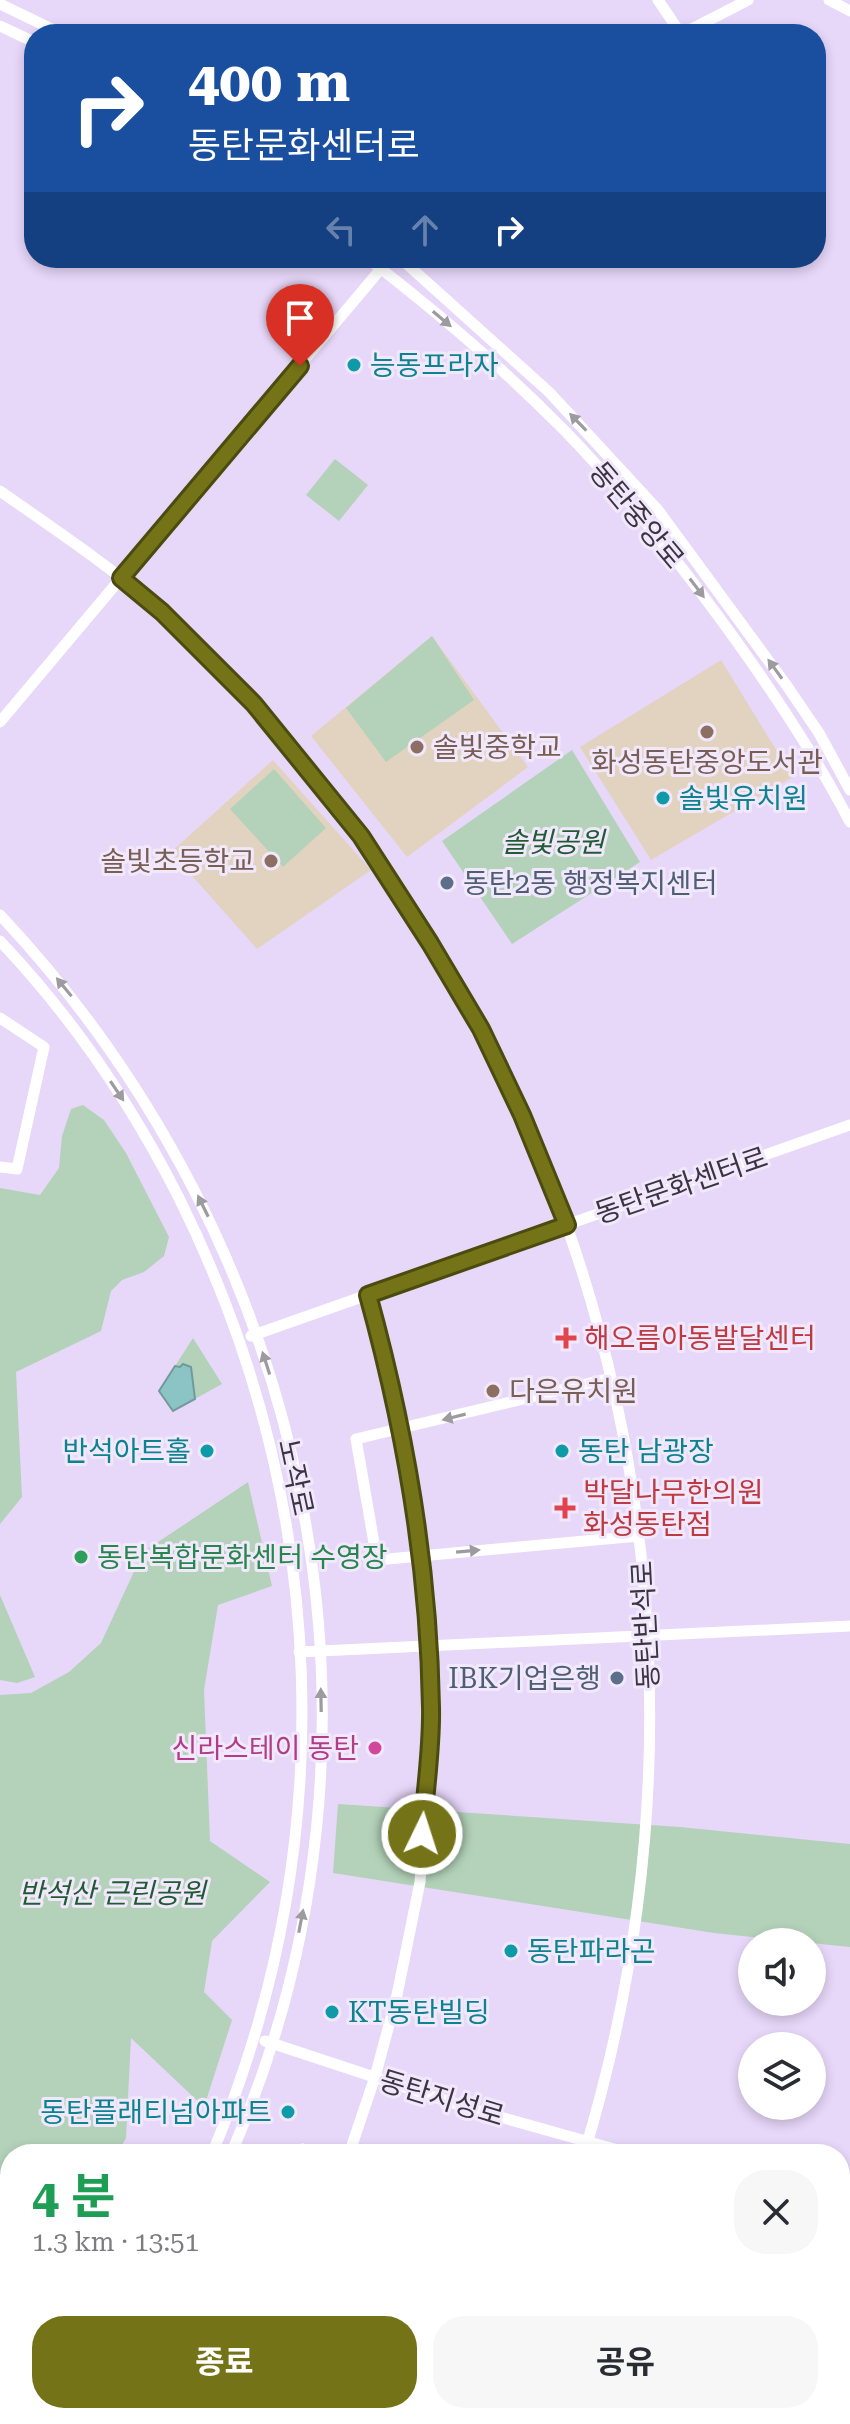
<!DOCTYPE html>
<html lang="ko">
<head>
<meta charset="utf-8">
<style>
	body { margin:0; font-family:"Roboto Serif","Noto Sans KR",serif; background:#f7f7f7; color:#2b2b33; height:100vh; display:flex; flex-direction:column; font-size:30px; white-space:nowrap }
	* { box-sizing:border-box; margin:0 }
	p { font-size:26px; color:#7c7c81 }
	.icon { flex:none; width:44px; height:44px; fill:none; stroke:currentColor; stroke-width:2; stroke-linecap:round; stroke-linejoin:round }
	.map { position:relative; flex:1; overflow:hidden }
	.side { position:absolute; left:0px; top:2144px; width:850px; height:280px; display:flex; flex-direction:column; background:#fff; border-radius:32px 32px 0 0; box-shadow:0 4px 12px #0003 }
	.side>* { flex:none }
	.guide { position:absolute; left:24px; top:24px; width:802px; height:244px; border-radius:32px; box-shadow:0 4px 12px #0003; background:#1a4fa0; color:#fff; overflow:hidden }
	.controls { position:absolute; left:738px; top:1928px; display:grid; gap:16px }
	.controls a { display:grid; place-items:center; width:88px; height:88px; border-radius:50%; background:#fff; box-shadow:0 4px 12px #0003; font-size:40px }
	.pin { position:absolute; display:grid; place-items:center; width:68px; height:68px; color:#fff; margin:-82px -34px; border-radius:50% 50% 50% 0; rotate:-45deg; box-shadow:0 0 8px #0007 }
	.pin .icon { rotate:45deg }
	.me { position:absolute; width:88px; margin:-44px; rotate:4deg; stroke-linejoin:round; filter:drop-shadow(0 0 6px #0008) }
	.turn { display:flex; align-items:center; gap:28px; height:168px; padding:0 32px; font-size:36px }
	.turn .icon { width:104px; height:104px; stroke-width:2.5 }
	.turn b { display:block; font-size:56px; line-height:68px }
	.lanes { display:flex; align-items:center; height:76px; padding:0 32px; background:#0003; justify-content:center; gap:40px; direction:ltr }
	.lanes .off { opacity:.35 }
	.round { display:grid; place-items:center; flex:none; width:84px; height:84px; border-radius:32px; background:#f7f7f7 }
	.headline { display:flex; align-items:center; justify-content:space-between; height:136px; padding:0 32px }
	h1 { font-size:48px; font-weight:700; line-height:60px; color:#1e9e55 }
	.primary-button { display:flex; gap:16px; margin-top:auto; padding:16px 32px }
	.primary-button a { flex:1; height:92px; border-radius:32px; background:#747317; color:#fff; font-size:32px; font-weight:700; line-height:92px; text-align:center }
	.primary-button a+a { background:#f7f7f7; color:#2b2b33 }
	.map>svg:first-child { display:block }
	.education { fill:#e2d3c0 }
	.green { fill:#b3d2b9 }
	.water { fill:#8bc4c4; stroke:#73999d; stroke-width:2 }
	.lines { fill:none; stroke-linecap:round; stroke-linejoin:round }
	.minor { stroke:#fff; stroke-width:11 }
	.major { stroke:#fff; stroke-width:14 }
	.oneway { fill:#9d9aa0 }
	.route-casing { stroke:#4b4b0f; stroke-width:20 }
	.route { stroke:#747317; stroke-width:14 }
	.culture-dot { fill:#0f9aa8; stroke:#f1e8fc; stroke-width:3 }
	.education-dot { fill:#8d6e63; stroke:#f1e8fc; stroke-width:3 }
	.service-dot { fill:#5c6f8a; stroke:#f1e8fc; stroke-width:3 }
	.health-dot { fill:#e0444e; stroke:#f1e8fc; stroke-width:3 }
	.leisure-dot { fill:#2e9e5b; stroke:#f1e8fc; stroke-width:3 }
	.hotel-dot { fill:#d1479c; stroke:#f1e8fc; stroke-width:3 }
	.labels { text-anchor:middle; stroke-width:6; stroke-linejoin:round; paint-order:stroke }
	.culture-label { font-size:28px; fill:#0d838f; stroke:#f1e8fc; text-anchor:start }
	.street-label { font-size:28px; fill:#3b3542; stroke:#f1e8fc }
	.education-label { font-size:28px; fill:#785e54; stroke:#f1e8fc; text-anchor:start }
	.park-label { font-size:28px; font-style:italic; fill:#215b34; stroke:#f1e8fc }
	.service-label { font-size:28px; fill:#4e5e75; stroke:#f1e8fc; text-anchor:start }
	.health-label { font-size:28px; fill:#be3a42; stroke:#f1e8fc; text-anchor:start }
	.leisure-label { font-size:28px; fill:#27864d; stroke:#f1e8fc; text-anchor:start }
	.hotel-label { font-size:28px; fill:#b23c85; stroke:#f1e8fc; text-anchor:end }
</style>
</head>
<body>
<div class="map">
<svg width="850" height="2424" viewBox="0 0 850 2424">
	<rect width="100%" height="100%" fill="#e7d7f9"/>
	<path class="education" d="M 432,636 L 528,767 L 407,857 L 311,736 Z
		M 721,660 L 793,777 L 651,860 L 580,747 Z
		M 273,760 L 371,870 L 257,949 L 171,852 Z"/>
	<path class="green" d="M 335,459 L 368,485 L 339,521 L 306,495 Z
		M 432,636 L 474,700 L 386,762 L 346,708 Z
		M 572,750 L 640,862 L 512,944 L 442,841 Z
		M 274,769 L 326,828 L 283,867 L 230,809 Z
		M 83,1105 L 104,1120 L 126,1153 L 169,1237 L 164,1256 L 144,1272 L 122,1280 L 111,1291 L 101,1331 L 16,1372 L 22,1497 L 0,1524 L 0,1188 L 40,1195 L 59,1168 L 62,1136 L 71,1109 Z
		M 193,1338 L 222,1384 L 173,1411 L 159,1391 Z
		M 248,1482 L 272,1586 L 218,1605 L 204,1690 L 210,1841 L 270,1882 L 212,1941 L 204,1992 L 232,2020 L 204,2107 L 131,2038 L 126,2138 L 117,2154 L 10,2154 L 10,2231 L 0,2223 L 0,1695 L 31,1693 L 69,1672 L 101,1643 L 143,1552 Z
		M 0,1595 L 35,1677 L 17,1683 L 0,1680 Z
		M 338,1804 L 680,1827 L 850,1844 L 850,1947 L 714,1933 L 333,1873 Z"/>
	<path class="water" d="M 183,1364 L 191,1367 L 195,1399 L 173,1411 L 159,1391 L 175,1366 L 180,1367 Z"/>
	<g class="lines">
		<path class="minor" d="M 658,0 L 681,34
			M 829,0 L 850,11
			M 0,4 L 62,34
			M 0,26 L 34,42
			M 682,34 L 748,0
			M 367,258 C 436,311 503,368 564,430 C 614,481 658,536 701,593 C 756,666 808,741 850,822
			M 400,258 L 549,392 L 658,510 L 787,686 L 819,733 L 850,790
			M 0,491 C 54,529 110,566 160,610 C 259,699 342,804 413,916 C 437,953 461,991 482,1030 C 663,1378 698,1778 584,2154
			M 0,722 L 390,258
			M 0,915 C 312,1247 415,1732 231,2154
			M 0,941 C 72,1017 132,1105 179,1198 C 330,1502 343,1841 212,2154
			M 0,1018 L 44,1047 L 17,1169 L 0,1167
			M 251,1336 L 850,1125
			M 611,1378 L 356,1439 L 377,1560 L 639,1536
			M 299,1652 L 850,1626
			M 265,2041 L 468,2108 L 632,2154
			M 300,2154 L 303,2149 L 315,2154
			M 349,2154 L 375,2077 L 397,1995 L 420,1882 L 432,1710 L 422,1555 L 401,1430 L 368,1295
			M 840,2215 L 850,2218
			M 331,2414 L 347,2424
			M 212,2424 L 218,2414
			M 392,2424 L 398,2414
			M 469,2424 L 474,2414"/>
		<path class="major" d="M 0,2280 L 10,2287
			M 0,2307 L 10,2314
			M 153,2414 L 167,2424
			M 191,2414 L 206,2424
			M 54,2420 L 55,2414
			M 71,2424 L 83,2414"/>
	</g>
	<defs><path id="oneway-solid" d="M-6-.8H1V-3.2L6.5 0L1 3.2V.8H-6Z" transform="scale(2)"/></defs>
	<g class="oneway">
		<use href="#oneway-solid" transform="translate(442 319) rotate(40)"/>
		<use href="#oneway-solid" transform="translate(578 422) rotate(-134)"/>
		<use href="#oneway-solid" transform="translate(697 588) rotate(53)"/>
		<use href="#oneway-solid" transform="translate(775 669) rotate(-126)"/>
		<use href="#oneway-solid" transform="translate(64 987) rotate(-129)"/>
		<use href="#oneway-solid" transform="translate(117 1091) rotate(56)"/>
		<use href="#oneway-solid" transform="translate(203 1206) rotate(-116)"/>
		<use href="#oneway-solid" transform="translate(266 1363) rotate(-108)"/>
		<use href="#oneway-solid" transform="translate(454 1417) rotate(166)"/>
		<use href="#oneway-solid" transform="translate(468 1551) rotate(-5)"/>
		<use href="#oneway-solid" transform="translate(321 1700) rotate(-91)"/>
		<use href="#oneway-solid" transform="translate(301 1921) rotate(-79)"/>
	</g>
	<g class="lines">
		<defs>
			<path id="route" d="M 300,366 L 121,578 L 162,612 L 254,704 L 361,836 L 430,943 L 481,1029 L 522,1115 L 567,1225 L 368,1295 C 405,1429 429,1567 431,1707 C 432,1749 425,1792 422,1834"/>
		</defs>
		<use href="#route" class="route-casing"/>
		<use href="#route" class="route"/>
	</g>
	<g class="culture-dot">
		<circle cx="354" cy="365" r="8"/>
		<circle cx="663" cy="798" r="8"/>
		<circle cx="207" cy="1451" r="8"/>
		<circle cx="562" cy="1451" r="8"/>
		<circle cx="511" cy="1951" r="8"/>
		<circle cx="332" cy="2012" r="8"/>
		<circle cx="288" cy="2112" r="8"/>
	</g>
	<g class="education-dot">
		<circle cx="707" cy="732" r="8"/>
		<circle cx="417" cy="747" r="8"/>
		<circle cx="271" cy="861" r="8"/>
		<circle cx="493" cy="1391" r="8"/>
	</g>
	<g class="service-dot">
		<circle cx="447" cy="883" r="8"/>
		<circle cx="617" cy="1678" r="8"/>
	</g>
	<g class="health-dot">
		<path d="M562 1326h8v8h8v8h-8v8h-8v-8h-8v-8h8z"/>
		<path d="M561 1496h8v8h8v8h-8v8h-8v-8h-8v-8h8z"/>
	</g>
	<circle class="leisure-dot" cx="81" cy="1557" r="8"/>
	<circle class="hotel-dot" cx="375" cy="1748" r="8"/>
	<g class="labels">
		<g class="culture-label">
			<text x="370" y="375">능동프라자</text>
			<text x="679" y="808">솔빛유치원</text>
			<text x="191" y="1461" text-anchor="end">반석아트홀</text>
			<text x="578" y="1461">동탄 남광장</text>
			<text x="527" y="1961">동탄파라곤</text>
			<text x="348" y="2022">KT동탄빌딩</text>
			<text x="272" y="2122" text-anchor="end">동탄플래티넘아파트</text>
		</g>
		<g class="street-label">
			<text transform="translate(637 515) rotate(50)" y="10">동탄중앙로</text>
			<text transform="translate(681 1185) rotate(-19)" y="10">동탄문화센터로</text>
			<text transform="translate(296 1477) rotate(78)" y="10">노작로</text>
			<text transform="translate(645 1625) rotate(-93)" y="10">동탄반석로</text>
			<text transform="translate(442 2098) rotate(17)" y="10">동탄지성로</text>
		</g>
		<g class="education-label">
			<text x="433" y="757">솔빛중학교</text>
			<text x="707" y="772" text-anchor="middle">화성동탄중앙도서관</text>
			<text x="255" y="871" text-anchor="end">솔빛초등학교</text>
			<text x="509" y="1401">다은유치원</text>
		</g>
		<g class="park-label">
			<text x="553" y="852">솔빛공원</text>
			<text x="112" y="1903">반석산 근린공원</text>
		</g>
		<g class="service-label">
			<text x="463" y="893">동탄2동 행정복지센터</text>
			<text x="601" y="1688" text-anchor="end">IBK기업은행</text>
		</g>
		<g class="health-label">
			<text x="584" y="1348">해오름아동발달센터</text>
			<text x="583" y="1502">박달나무한의원<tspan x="583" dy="32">화성동탄점</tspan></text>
		</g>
		<g class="leisure-label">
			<text x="97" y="1567">동탄복합문화센터 수영장</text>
		</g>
		<g class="hotel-label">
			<text x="359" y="1758">신라스테이 동탄</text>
		</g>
	</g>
</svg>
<div class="controls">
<a><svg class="icon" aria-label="sound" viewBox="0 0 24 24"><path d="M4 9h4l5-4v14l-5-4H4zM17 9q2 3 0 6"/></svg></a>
<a><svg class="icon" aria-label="layers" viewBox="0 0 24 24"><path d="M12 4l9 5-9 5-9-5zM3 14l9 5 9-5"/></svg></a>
</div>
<div class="pin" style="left:300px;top:366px;background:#d93025"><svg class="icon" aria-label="arrive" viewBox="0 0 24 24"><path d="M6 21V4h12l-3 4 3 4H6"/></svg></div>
<svg class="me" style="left:422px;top:1834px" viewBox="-20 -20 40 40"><circle r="17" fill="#747317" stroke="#fff" stroke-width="3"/><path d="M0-11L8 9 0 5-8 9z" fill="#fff"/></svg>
<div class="guide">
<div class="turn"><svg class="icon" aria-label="right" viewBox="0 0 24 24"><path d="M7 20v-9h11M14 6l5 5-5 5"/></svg><div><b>400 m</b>동탄문화센터로</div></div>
<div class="lanes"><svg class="icon off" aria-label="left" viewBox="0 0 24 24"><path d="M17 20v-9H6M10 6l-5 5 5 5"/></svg><svg class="icon off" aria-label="ahead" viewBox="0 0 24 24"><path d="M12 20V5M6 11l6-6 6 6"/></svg><svg class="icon" aria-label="right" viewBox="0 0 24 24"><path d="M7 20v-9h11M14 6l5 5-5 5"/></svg></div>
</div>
<section class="side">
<div class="headline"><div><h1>4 분</h1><p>1.3 km · 13:51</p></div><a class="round"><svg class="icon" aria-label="close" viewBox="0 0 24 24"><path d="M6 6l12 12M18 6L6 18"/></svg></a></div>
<div class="primary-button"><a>종료</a><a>공유</a></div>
</section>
</div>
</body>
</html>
